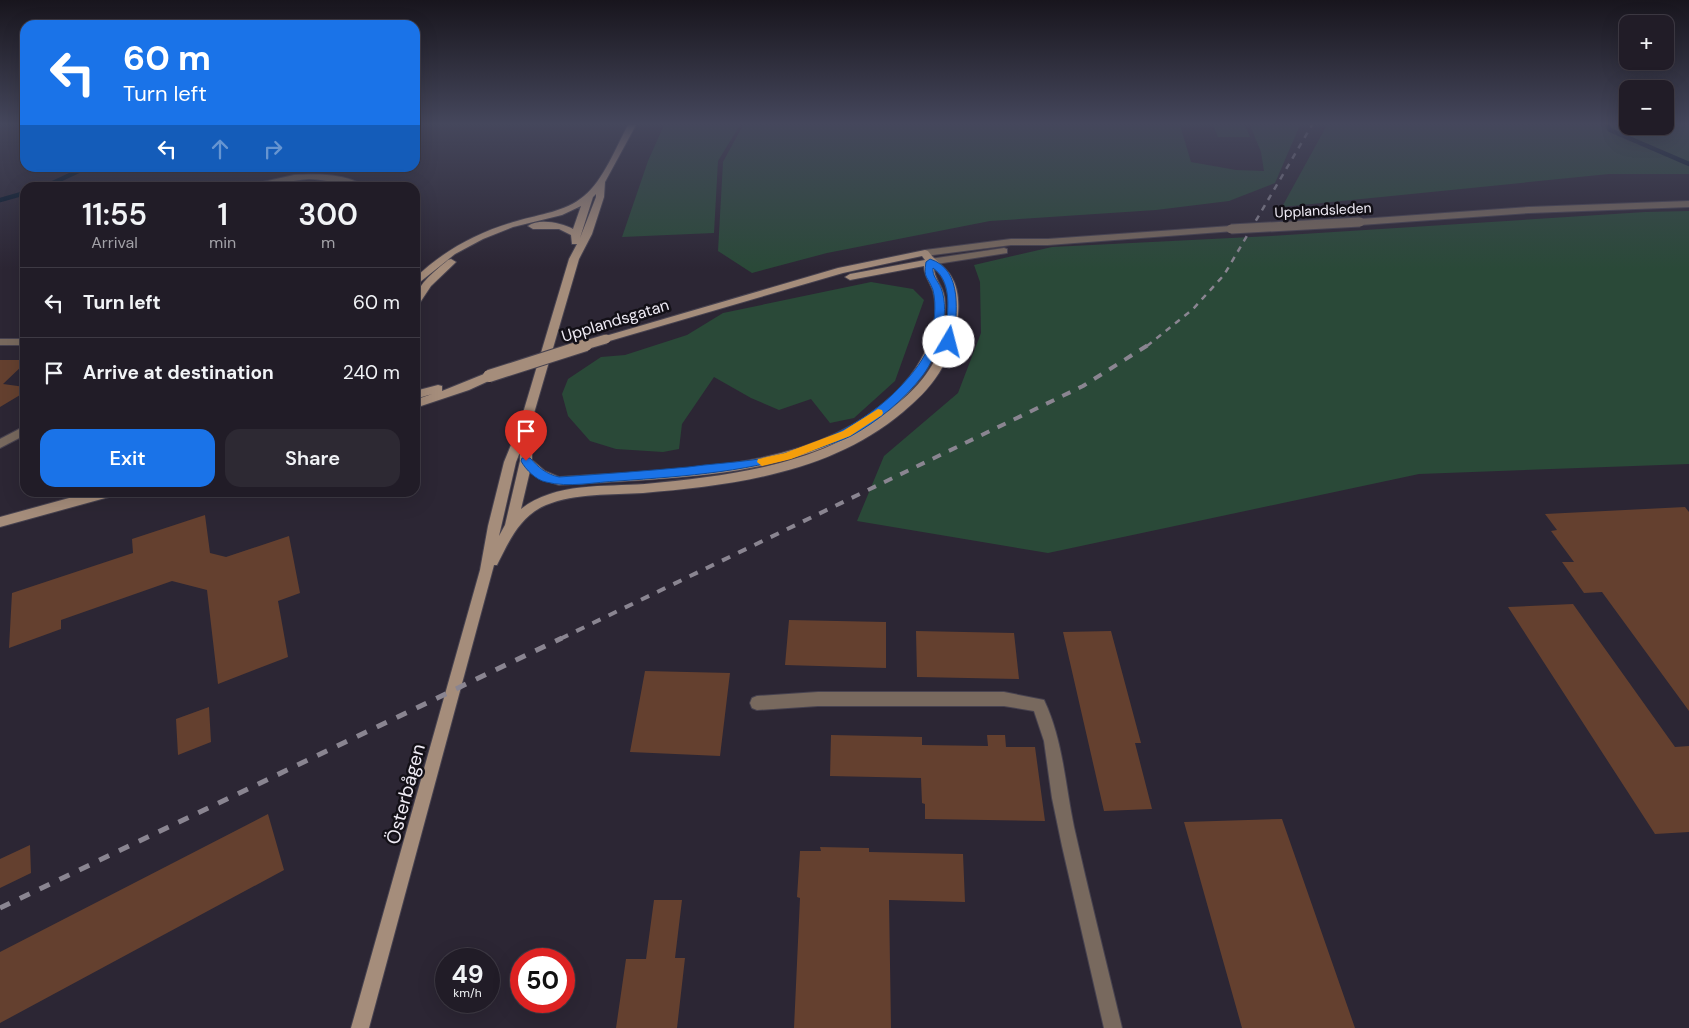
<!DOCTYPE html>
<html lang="en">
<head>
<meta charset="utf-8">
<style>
	body { margin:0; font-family:"DM Sans",sans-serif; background:#2d2933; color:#f1f3f6; height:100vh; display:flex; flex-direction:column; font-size:19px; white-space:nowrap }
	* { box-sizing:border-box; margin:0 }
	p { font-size:16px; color:#a2a1a7 }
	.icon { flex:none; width:28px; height:28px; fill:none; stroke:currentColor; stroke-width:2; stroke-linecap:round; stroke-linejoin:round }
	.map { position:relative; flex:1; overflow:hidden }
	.sheet { position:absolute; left:20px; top:182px; width:400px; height:315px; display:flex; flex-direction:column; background:#211c27; border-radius:15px; box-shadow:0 5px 20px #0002,0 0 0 1px #3e3a44 }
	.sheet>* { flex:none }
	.banner { position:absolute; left:20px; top:20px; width:400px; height:152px; border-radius:15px; box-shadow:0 5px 20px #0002,0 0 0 1px #3e3a44; background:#1a73e8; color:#fff; overflow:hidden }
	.buttons { position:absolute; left:1619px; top:15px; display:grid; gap:10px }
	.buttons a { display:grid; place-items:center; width:55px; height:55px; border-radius:10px; background:#211c27; box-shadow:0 5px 20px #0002,0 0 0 1px #3e3a44; font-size:25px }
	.speed { position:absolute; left:435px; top:948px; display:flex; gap:10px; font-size:25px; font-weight:700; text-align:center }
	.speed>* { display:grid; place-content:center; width:65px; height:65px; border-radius:50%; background:#211c27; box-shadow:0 5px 20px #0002,0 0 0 1px #3e3a44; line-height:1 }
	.speed small { font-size:12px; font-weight:400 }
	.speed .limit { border:8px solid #d22; background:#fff; color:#111 }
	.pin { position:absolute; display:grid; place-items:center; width:42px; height:42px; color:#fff; margin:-51px -21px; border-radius:50% 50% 50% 0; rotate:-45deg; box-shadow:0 0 5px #0007 }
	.pin .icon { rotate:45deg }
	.me { position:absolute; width:55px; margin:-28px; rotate:8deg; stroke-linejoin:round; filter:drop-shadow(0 0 4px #0008) }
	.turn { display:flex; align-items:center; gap:18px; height:105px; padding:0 20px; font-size:22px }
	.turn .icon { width:65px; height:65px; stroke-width:2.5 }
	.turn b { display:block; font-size:35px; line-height:42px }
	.lanes { display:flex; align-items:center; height:48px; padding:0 20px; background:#0003; justify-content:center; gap:25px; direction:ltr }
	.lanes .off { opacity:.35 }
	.eta { display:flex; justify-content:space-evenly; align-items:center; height:85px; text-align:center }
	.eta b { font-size:30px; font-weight:600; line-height:35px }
	.action { display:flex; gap:10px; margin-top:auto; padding:10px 20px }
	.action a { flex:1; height:58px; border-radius:15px; background:#1a73e8; color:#fff; font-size:20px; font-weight:600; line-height:58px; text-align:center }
	.action a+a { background:#2d2933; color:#f1f3f6 }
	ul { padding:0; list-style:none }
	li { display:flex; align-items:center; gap:15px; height:70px; padding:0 20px; border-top:1px solid #3e3a44 }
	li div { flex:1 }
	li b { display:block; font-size:19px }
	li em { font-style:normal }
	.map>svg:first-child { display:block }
	.green { fill:#2a4938 }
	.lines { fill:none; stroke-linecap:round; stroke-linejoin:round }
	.stream { stroke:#001426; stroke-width:4.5 }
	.building { fill:#64402f }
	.minor-casing { stroke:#47424f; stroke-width:2 }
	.tertiary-casing { stroke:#47424f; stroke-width:2 }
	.secondary-casing { stroke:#47424f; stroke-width:2 }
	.minor { fill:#78695e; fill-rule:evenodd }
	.tertiary { fill:#78695e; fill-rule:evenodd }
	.secondary { fill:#a58d7b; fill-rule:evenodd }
	.rail-far2 { stroke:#8a8591; stroke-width:2.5; stroke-dasharray:6 6; stroke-linecap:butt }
	.rail-far1 { stroke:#8a8591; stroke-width:4; stroke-dasharray:9 9; stroke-linecap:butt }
	.rail { stroke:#8a8591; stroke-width:5; stroke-dasharray:11 11; stroke-linecap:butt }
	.tertiary-bridge-casing { stroke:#47424f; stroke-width:11; stroke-linecap:butt }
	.secondary-bridge-far1-casing { stroke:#47424f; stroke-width:11; stroke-linecap:butt }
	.secondary-bridge-casing { stroke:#47424f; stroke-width:14; stroke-linecap:butt }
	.tertiary-bridge { stroke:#78695e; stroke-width:9 }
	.secondary-bridge-far1 { stroke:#a58d7b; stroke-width:9 }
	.secondary-bridge { stroke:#a58d7b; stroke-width:12 }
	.route { fill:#1a73e8; stroke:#114b97 }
	.slow { fill:#f59e0b }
	.labels { text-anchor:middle; stroke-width:5; stroke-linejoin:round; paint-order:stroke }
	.far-street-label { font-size:14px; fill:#efebf5; stroke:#131017 }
	.street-label { font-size:16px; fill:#efebf5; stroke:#131017 }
	.near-street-label { font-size:19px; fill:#efebf5; stroke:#131017 }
</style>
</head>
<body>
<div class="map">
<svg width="1689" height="1028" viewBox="0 0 1689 1028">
	<rect width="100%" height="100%" fill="#2c2634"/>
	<path class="green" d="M 664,125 L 740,125 L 718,161 L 714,233 L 622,237 L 648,161 Z
		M 743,125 L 1180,125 L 1191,162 L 1236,170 L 1264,171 L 1261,152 L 1250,125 L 1300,125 L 1275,183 L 1229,201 L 1156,210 L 990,221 L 827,253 L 752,273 L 718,251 L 723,162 Z
		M 1213,125 L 1245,125 L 1250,137 L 1218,137 Z
		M 1327,125 L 1689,125 L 1689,174 L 1609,174 L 1282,207 Z
		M 1689,211 L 1689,464 L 1419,474 L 1048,553 L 857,521 L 884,456 L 958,393 L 981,333 L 980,282 L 974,265 L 1052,247 L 1271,236 L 1645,212 Z
		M 871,282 L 913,289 L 924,300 L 895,381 L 854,418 L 830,423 L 811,399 L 779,410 L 751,398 L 714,377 L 682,424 L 679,449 L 663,452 L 616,449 L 590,441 L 568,416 L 562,394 L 568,379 L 601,357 L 625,355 L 687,335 L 723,313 Z"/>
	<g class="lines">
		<path class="stream" d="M 1607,125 L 1610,130 L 1689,164
			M 42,188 L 85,168
			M 0,200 L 25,193"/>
	</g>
	<path class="building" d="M 0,360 L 25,360 L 25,363 L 3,384 L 25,387 L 25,392 L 0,407 Z
		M 1685,507 L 1689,512 L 1689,711 L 1602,592 L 1584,593 L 1562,562 L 1574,562 L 1551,531 L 1557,530 L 1545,514 Z
		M 205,515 L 210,553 L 226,557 L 289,536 L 300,593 L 278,601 L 288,657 L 218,684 L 207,590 L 172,581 L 61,620 L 61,629 L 9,648 L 12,593 L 133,553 L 132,539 Z
		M 1573,604 L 1675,747 L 1689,746 L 1689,832 L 1655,834 L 1508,607 Z
		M 789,620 L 886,622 L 886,668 L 785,665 Z
		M 916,631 L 1014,633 L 1019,679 L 917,677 Z
		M 1111,631 L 1141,743 L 1135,743 L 1152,809 L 1104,811 L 1063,632 Z
		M 645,671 L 730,673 L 720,756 L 630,752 Z
		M 209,707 L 211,742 L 178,755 L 176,719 Z
		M 831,735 L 922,737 L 922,745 L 988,746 L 987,735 L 1005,735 L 1006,747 L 1035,747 L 1045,821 L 925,819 L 925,804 L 922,803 L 921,778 L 830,776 Z
		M 268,814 L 284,870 L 0,1023 L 0,952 Z
		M 1282,819 L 1355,1028 L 1242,1028 L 1184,822 Z
		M 30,845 L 31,873 L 0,888 L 0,859 Z
		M 820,847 L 869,848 L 869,852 L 963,854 L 965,902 L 889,900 L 891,1028 L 794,1028 L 800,898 L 797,897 L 800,851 L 821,851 Z
		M 654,900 L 682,900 L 675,958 L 685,958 L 677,1028 L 616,1028 L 626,959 L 646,959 Z"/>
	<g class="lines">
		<defs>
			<path id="minor" d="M 294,175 C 317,174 348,173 367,188 C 348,188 329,179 309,179 C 289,180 271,188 251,188 L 263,182 Z
				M 0,339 L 25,339 L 25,345 L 0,345 Z
				M 25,426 L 25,435 L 0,448 L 0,439 Z
				M 818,692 L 1004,692 L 1044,700 C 1063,740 1065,784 1074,827 C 1089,894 1106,961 1122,1028 L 1104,1028 L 1062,846 L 1052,798 L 1044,741 L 1034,711 L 1004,706 L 818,706 L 757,710 L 752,708 L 750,703 L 752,698 L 757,696 Z"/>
			<path id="tertiary" d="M 1689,201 L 1689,207 L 1529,213 L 1360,225 L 1355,222 L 1360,219 L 1529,207 Z
				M 1231,226 L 1236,229 L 1234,231 L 1048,245 L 1011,245 L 925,256 L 920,253 L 925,250 L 1011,239 L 1048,239 Z
				M 1004,248 L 1007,249 L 1007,253 L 930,265 L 925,262 L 930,259 Z"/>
			<path id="secondary" d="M 628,125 L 636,125 L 605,182 L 604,197 L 592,234 L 579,259 L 530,427 L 532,430 L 532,460 L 545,471 L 559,477 C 666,469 809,474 892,396 C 910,379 924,359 931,336 C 935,322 937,305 933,291 C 930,282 924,276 924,266 L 850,280 L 845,277 L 850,274 L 925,260 L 922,256 L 843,273 L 606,342 L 602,341 L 601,339 L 602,337 L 838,268 L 925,250 L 928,251 C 935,261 945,266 951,276 C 967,301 954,350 939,373 C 929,389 916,401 903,412 C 831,473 734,485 643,493 C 611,495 576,493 546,505 C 520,516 509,541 497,565 L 494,565 L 369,1028 L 351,1028 L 480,570 L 488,526 L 504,462 L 520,423 L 569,259 L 577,244 L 572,244 L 571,235 L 559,229 L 533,229 L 528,226 C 539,218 562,223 573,229 L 581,206 L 562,215 L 513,227 L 483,239 L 455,254 L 415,286 L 415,278 C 444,250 478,232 517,221 C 540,214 565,212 584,196 C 603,181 616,147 628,125 ZM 596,194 L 596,197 L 580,238 L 593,197 ZM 934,268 C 955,286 949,319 942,342 C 934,369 917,388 896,405 C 825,465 735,475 645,484 C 605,487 555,482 521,509 L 530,471 L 541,479 L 559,485 C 671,477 826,481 909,392 C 926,374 939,351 943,326 C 945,314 947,300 942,289 C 939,282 934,276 934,268 ZM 520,452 L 520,461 L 505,525 L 499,536 L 516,462 Z
				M 451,259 L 456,262 L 454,264 L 431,286 L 419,304 L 415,305 C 415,285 433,273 448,260 Z
				M 489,372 L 493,373 L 494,376 L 493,379 L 469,390 L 415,408 L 415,400 L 432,394 L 415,399 L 415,391 L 438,385 L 442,386 L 442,391 Z
				M 91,492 L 115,492 L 109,497 L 0,527 L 0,517 Z"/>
		</defs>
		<use href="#minor" class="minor-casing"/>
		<use href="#tertiary" class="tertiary-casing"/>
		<use href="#secondary" class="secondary-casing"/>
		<use href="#minor" class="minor"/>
		<use href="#tertiary" class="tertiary"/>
		<use href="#secondary" class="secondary"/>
		<path class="rail-far2" d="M 1147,346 L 1193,309 L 1224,275 L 1312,125"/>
		<path class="rail-far1" d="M 560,639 L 1083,386 L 1148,345"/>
		<path class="rail" d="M 0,908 L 562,638"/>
		<defs>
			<path id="tertiary-bridge" d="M 1231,229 L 1360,222"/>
			<path id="secondary-bridge-far1" d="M 582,346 L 606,339"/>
			<path id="secondary-bridge" d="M 489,376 L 586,345"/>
		</defs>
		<use href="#tertiary-bridge" class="tertiary-bridge-casing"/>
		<use href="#secondary-bridge-far1" class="secondary-bridge-far1-casing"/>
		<use href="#secondary-bridge" class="secondary-bridge-casing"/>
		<use href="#tertiary-bridge" class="tertiary-bridge"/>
		<use href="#secondary-bridge-far1" class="secondary-bridge-far1"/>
		<use href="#secondary-bridge" class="secondary-bridge"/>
	</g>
	<linearGradient id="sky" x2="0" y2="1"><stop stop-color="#18151d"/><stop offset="0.46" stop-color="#45475c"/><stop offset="1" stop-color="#45475c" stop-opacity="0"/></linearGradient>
	<rect width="1689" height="269" fill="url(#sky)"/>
	<path class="route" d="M 930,259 C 964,270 956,314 954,342 L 949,345 L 944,342 C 947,319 955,283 933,268 C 932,276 938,281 941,288 C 951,313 938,355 923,375 C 904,400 878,421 851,436 C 841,441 830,444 819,448 C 755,472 686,476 618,481 C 595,482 569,488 546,482 C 536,480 526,470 521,461 L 522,458 L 530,458 C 539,468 546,474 559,477 C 602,474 645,471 688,467 C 709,464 730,463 752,460 C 805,453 865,425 901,386 C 913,373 925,359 930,342 C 934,327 937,305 933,290 C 928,276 923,279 926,262 Z"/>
	<path class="slow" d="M 878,409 L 882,410 L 883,413 L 882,415 L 850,436 L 791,459 L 762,466 L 757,462 L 758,459 L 785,453 L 843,431 Z"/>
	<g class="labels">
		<g class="far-street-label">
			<text transform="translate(1323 210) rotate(-3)" y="5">Upplandsleden</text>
		</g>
		<g class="street-label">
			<text transform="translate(615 320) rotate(-17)" y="6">Upplandsgatan</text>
		</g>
		<g class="near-street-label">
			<text transform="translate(405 794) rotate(-75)" y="7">Österbågen</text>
		</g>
	</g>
</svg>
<div class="buttons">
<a>+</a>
<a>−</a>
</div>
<div class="speed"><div>49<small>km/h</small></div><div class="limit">50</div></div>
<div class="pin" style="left:526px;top:461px;background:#d93025"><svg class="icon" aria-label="arrive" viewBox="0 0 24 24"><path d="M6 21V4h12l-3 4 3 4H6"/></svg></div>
<svg class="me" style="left:949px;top:342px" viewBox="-20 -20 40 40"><circle r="19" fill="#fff"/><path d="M0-13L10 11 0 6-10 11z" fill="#1a73e8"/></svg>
<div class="banner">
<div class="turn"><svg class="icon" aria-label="left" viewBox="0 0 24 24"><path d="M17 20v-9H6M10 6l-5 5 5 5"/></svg><div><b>60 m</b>Turn left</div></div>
<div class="lanes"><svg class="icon" aria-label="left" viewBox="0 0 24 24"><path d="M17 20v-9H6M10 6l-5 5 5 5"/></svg><svg class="icon off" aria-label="ahead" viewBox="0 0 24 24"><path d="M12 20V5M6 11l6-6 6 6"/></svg><svg class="icon off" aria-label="right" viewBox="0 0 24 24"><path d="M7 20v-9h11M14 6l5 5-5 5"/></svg></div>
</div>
<section class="sheet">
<div class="eta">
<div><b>11:55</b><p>Arrival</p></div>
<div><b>1</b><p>min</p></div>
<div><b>300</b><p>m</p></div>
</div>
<ul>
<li><svg class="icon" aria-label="left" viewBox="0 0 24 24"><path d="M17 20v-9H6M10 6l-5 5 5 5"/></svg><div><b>Turn left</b></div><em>60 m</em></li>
<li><svg class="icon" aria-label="arrive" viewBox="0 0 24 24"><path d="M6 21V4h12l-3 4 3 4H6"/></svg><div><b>Arrive at destination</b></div><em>240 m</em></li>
</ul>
<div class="action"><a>Exit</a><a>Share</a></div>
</section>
</div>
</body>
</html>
